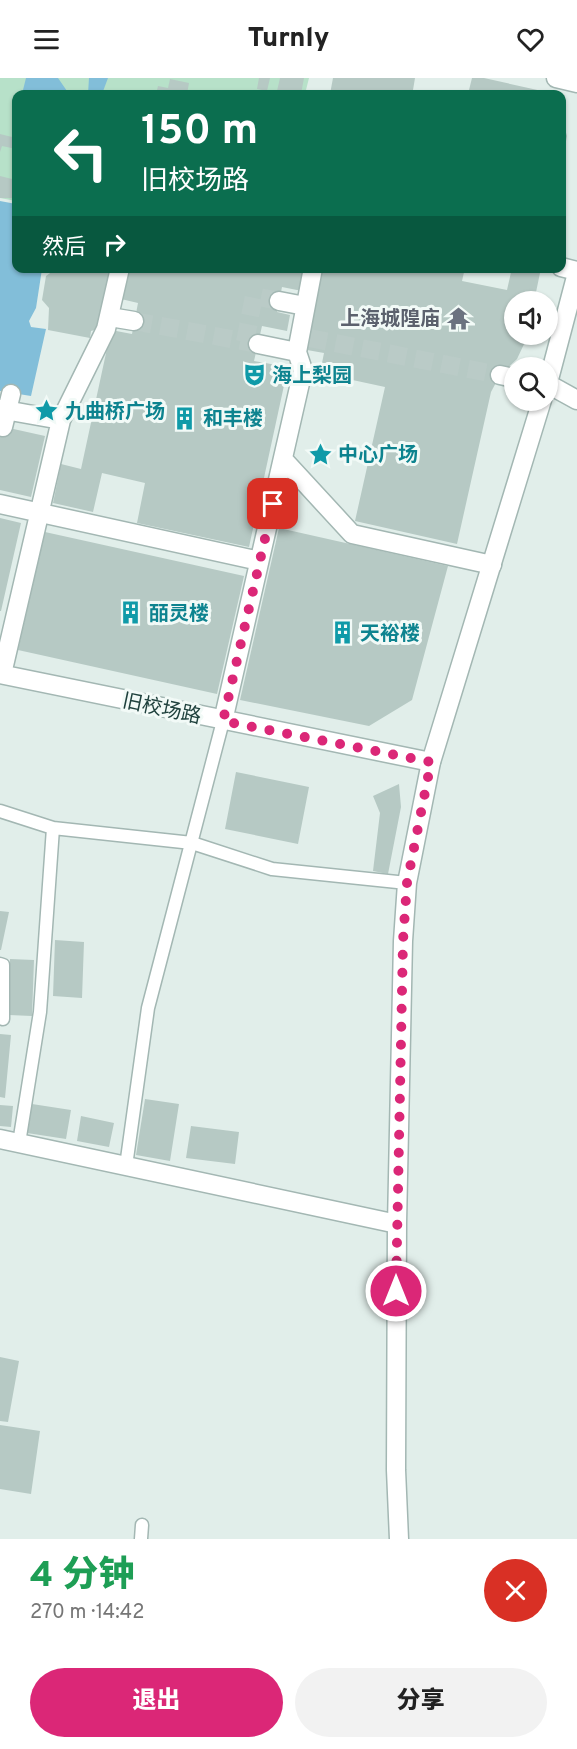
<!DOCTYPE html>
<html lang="zh">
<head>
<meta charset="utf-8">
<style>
	body { margin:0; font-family:Overpass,"Noto Sans SC",sans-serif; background:#f2f2f2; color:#222; height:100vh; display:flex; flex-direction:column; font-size:22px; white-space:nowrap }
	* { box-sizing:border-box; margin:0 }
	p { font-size:20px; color:#767676 }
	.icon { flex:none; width:33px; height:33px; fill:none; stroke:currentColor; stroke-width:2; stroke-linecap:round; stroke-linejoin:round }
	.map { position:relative; height:1461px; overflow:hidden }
	.panel { display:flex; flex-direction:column; background:#fff; flex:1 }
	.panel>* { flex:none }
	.banner { position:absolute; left:12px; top:12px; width:554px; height:183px; border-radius:12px; box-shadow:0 2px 4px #0004; background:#0b6e4f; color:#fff; overflow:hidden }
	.controls { position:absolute; left:504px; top:213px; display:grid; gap:12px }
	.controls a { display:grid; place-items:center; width:54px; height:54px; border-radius:50%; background:#fff; box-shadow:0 2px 4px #0004; font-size:30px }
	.pin { position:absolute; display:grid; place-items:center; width:51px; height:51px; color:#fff; margin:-26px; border-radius:12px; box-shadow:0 3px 9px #0006 }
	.me { position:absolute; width:66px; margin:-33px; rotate:0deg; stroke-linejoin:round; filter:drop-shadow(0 0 4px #0008) }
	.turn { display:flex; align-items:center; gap:21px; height:126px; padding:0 30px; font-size:27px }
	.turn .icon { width:78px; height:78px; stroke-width:2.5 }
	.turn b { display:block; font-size:42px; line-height:51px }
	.then { display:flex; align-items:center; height:57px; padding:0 30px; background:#0003; gap:12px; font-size:22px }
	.round { display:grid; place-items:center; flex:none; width:63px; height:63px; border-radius:32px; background:#f2f2f2 }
	.overview { display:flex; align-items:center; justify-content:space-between; height:102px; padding:0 30px }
	h1 { font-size:36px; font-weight:800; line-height:45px; color:#1e9e55 }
	.primary-button { display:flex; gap:12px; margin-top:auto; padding:12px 30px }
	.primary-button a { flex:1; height:69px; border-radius:36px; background:#db2777; color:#fff; font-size:24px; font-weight:800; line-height:69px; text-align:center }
	.primary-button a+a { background:#f2f2f2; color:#222 }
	header { display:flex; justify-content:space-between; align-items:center; height:78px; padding:0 30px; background:#fff; font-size:27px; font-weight:800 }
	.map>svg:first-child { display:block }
	.green { fill:#b7e1c9 }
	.water { fill:#82bed9 }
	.building { fill:#b6c9c4 }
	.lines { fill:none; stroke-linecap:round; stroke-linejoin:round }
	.pedestrian-tunnel { stroke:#bacbc7; stroke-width:18; stroke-dasharray:18 9; stroke-linecap:butt }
	.service-casing { stroke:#a3b7b3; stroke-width:15 }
	.pedestrian-casing { stroke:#a3b7b3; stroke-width:21 }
	.minor-casing { stroke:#a3b7b3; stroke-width:21 }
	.service { stroke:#fff; stroke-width:12 }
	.pedestrian { stroke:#fff; stroke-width:18 }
	.minor { stroke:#fff; stroke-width:18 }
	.route { stroke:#db2777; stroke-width:10; stroke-dasharray:0 18 }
	.labels { text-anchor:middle; stroke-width:6; stroke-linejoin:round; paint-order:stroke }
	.worship-label { font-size:20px; font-weight:bold; fill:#5b616d; stroke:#f2faf7; text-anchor:end }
	.culture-label { font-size:20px; font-weight:bold; fill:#0d838f; stroke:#f2faf7; text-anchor:start }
	.street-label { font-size:20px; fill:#1f413d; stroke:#f2faf7 }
</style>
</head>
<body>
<header><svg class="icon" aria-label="menu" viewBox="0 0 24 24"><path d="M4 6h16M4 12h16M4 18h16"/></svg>Turnly<svg class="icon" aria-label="heart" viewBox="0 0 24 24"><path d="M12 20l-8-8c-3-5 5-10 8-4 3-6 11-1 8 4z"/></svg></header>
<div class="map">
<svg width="577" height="1461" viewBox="0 0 577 1461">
	<rect width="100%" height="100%" fill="#e1eeea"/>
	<path class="green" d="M 0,0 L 309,0 L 305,16 L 16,16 L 16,123 L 0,120 Z"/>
	<path class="water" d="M 26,0 L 58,0 L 67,13 L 65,16 L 22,16 Z
		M 89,0 L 108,0 L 102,16 L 88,16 Z
		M 0,123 L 16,126 L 16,190 L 42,191 L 36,230 L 29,243 L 31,249 L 46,251 L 31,318 L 0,313 Z"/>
	<path class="building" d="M 259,0 L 270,0 L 267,13 L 257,11 Z
		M 280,0 L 304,0 L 301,16 L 277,13 Z
		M 333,0 L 415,0 L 413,12 L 430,16 L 330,16 Z
		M 472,0 L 484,0 L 542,13 L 545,16 L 468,16 Z
		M 170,1 L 189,5 L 187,16 L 156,16 L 158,8 L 168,10 Z
		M 231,13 L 245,15 L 244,16 L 230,16 Z
		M 561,37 L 567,58 L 562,84 L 561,84 Z
		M 0,56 L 16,60 L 16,71 L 2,68 L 0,74 Z
		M 0,98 L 16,102 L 16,120 L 0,120 Z
		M 57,190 L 111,190 L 98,251 L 91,253 L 90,260 L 48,252 L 49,230 L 42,222 L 46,198 Z
		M 127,190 L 306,190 L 302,213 L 282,209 L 277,234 L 290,237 L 287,253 L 262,248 L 254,283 L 288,289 L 249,469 L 137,445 L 145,405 L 102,395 L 93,434 L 53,425 L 61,386 L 81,391 L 111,252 L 132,256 L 138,225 L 121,221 Z
		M 323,190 L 406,190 L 424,194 L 425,190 L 465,190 L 462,203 L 507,212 L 512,190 L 541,190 L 534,224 L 514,224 L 514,256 L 527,256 L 525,264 L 517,281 L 500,297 L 491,314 L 457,466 L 355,443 L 385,309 L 320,295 L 324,275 L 307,272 Z
		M 0,348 L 45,358 L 31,419 L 0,412 Z
		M 0,440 L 21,445 L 1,533 L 0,533 Z
		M 279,450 L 448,488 L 412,622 L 369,648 L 240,622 Z
		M 45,454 L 244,498 L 217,616 L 18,572 Z
		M 236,694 L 309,709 L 298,766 L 225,751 Z
		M 399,706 L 401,729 L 388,796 L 373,793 L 380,735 L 373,718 Z
		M 0,833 L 9,834 L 1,872 L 0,872 Z
		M 55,862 L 84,864 L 82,920 L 53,918 Z
		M 10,881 L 34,882 L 32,938 L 9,937 Z
		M 0,956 L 11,957 L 5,1020 L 0,1019 Z
		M 145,1021 L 179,1026 L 170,1083 L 136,1077 Z
		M 32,1026 L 71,1032 L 66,1061 L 27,1055 Z
		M 0,1027 L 13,1028 L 11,1049 L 0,1048 Z
		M 81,1038 L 114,1045 L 109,1069 L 77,1063 Z
		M 191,1048 L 239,1054 L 235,1086 L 186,1080 Z
		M 0,1279 L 19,1283 L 8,1344 L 0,1343 Z
		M 0,1347 L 40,1353 L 31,1416 L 0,1411 Z"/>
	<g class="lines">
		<path class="pedestrian-tunnel" d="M 134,243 L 258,266
			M 309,260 L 500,297
			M 245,264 L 254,218 L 279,223"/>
		<defs>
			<path id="service" d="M 0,733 L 53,750 L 192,765 L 272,791 L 407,805
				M 0,886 L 3,887 L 3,941
				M 19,1065 L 40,934 L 53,750
				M 126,1088 L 148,930 L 223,643
				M 141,1461 L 142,1447"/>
			<path id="pedestrian" d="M 561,189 L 577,193
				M 279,223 L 305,228
				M 110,239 L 134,243
				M 258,266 L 297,274
				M 500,297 L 514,300
				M 0,331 L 61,342
				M 3,349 L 11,316
				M 283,381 L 352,456 L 492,487
				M 0,426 L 259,483
				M 0,596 L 431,684
				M 2,596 L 61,342 L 106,251 L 120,190
				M 223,643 L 303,292 L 297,274 L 313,190"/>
			<path id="minor" d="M 556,0 L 577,5
				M 548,305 L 577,195
				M 548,306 L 577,322
				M 0,1061 L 397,1146
				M 399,1461 L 396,1392 L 397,1146 L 403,863 L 407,805 L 431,684 L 542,322"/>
		</defs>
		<use href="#service" class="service-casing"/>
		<use href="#pedestrian" class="pedestrian-casing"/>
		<use href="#minor" class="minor-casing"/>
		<use href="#service" class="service"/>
		<use href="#pedestrian" class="pedestrian"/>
		<use href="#minor" class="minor"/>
	</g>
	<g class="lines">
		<path class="route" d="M 273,426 L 223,643 L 431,684 L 407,805 L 403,863 L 396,1213"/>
	</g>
	<defs>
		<symbol id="temple-bare" viewBox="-9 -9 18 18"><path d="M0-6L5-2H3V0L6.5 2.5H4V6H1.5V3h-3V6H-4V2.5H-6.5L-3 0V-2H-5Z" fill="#6b7280" stroke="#f2faf7" stroke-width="2.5" paint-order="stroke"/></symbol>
		<symbol id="theatre-bare" viewBox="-9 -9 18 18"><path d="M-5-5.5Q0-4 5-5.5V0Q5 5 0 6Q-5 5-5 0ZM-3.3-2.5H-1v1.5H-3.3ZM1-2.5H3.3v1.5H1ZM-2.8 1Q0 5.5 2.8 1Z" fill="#0f9aa8" stroke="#f2faf7" stroke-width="2.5" paint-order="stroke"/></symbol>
		<symbol id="sight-bare" viewBox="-9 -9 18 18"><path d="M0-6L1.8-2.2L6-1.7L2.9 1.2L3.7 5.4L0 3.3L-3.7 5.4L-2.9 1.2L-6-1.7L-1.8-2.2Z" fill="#0f9aa8" stroke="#f2faf7" stroke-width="2.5" paint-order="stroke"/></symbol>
		<symbol id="building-bare" viewBox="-9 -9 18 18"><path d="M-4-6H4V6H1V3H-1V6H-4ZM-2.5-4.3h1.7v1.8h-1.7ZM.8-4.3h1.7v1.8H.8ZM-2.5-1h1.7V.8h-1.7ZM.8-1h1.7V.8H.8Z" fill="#0f9aa8" stroke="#f2faf7" stroke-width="2.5" paint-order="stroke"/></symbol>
	</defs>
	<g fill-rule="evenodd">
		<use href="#temple-bare" x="442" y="224" width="33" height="33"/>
		<use href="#theatre-bare" x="238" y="280" width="33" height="33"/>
		<use href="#sight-bare" x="30" y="316" width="33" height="33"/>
		<use href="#building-bare" x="168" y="324" width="33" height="33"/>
		<use href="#sight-bare" x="304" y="360" width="33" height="33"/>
		<use href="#building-bare" x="114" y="518" width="33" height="33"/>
		<use href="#building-bare" x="326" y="538" width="33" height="33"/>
	</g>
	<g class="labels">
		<g class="worship-label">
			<text x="440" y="247">上海城隍庙</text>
		</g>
		<g class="culture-label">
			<text x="272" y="304">海上梨园</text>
			<text x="65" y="340">九曲桥广场</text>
			<text x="203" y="347">和丰楼</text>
			<text x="338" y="383">中心广场</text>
			<text x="149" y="542">皕灵楼</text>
			<text x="360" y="562">天裕楼</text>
		</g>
		<g class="street-label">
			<text transform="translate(162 630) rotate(12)" y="7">旧校场路</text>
		</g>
	</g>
</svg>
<div class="controls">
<a><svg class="icon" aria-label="sound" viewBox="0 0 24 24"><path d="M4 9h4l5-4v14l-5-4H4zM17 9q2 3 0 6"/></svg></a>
<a><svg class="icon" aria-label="search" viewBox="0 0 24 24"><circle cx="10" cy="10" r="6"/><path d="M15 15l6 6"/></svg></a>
</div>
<div class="pin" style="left:273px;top:426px;background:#d93025"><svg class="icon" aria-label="arrive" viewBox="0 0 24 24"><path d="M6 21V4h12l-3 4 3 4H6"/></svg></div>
<svg class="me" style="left:396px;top:1213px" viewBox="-20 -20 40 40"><circle r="17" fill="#db2777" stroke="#fff" stroke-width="3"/><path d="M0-11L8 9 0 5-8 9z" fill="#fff"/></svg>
<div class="banner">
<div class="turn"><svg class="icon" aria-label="left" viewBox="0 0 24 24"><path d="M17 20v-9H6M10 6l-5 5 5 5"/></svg><div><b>150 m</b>旧校场路</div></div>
<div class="then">然后<svg class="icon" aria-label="right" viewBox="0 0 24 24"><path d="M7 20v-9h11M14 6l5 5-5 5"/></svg></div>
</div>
</div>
<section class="panel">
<div class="overview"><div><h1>4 分钟</h1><p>270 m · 14:42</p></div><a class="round" style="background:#d93025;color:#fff"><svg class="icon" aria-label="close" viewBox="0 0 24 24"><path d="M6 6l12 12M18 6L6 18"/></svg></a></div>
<div class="primary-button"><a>退出</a><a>分享</a></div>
</section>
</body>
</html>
